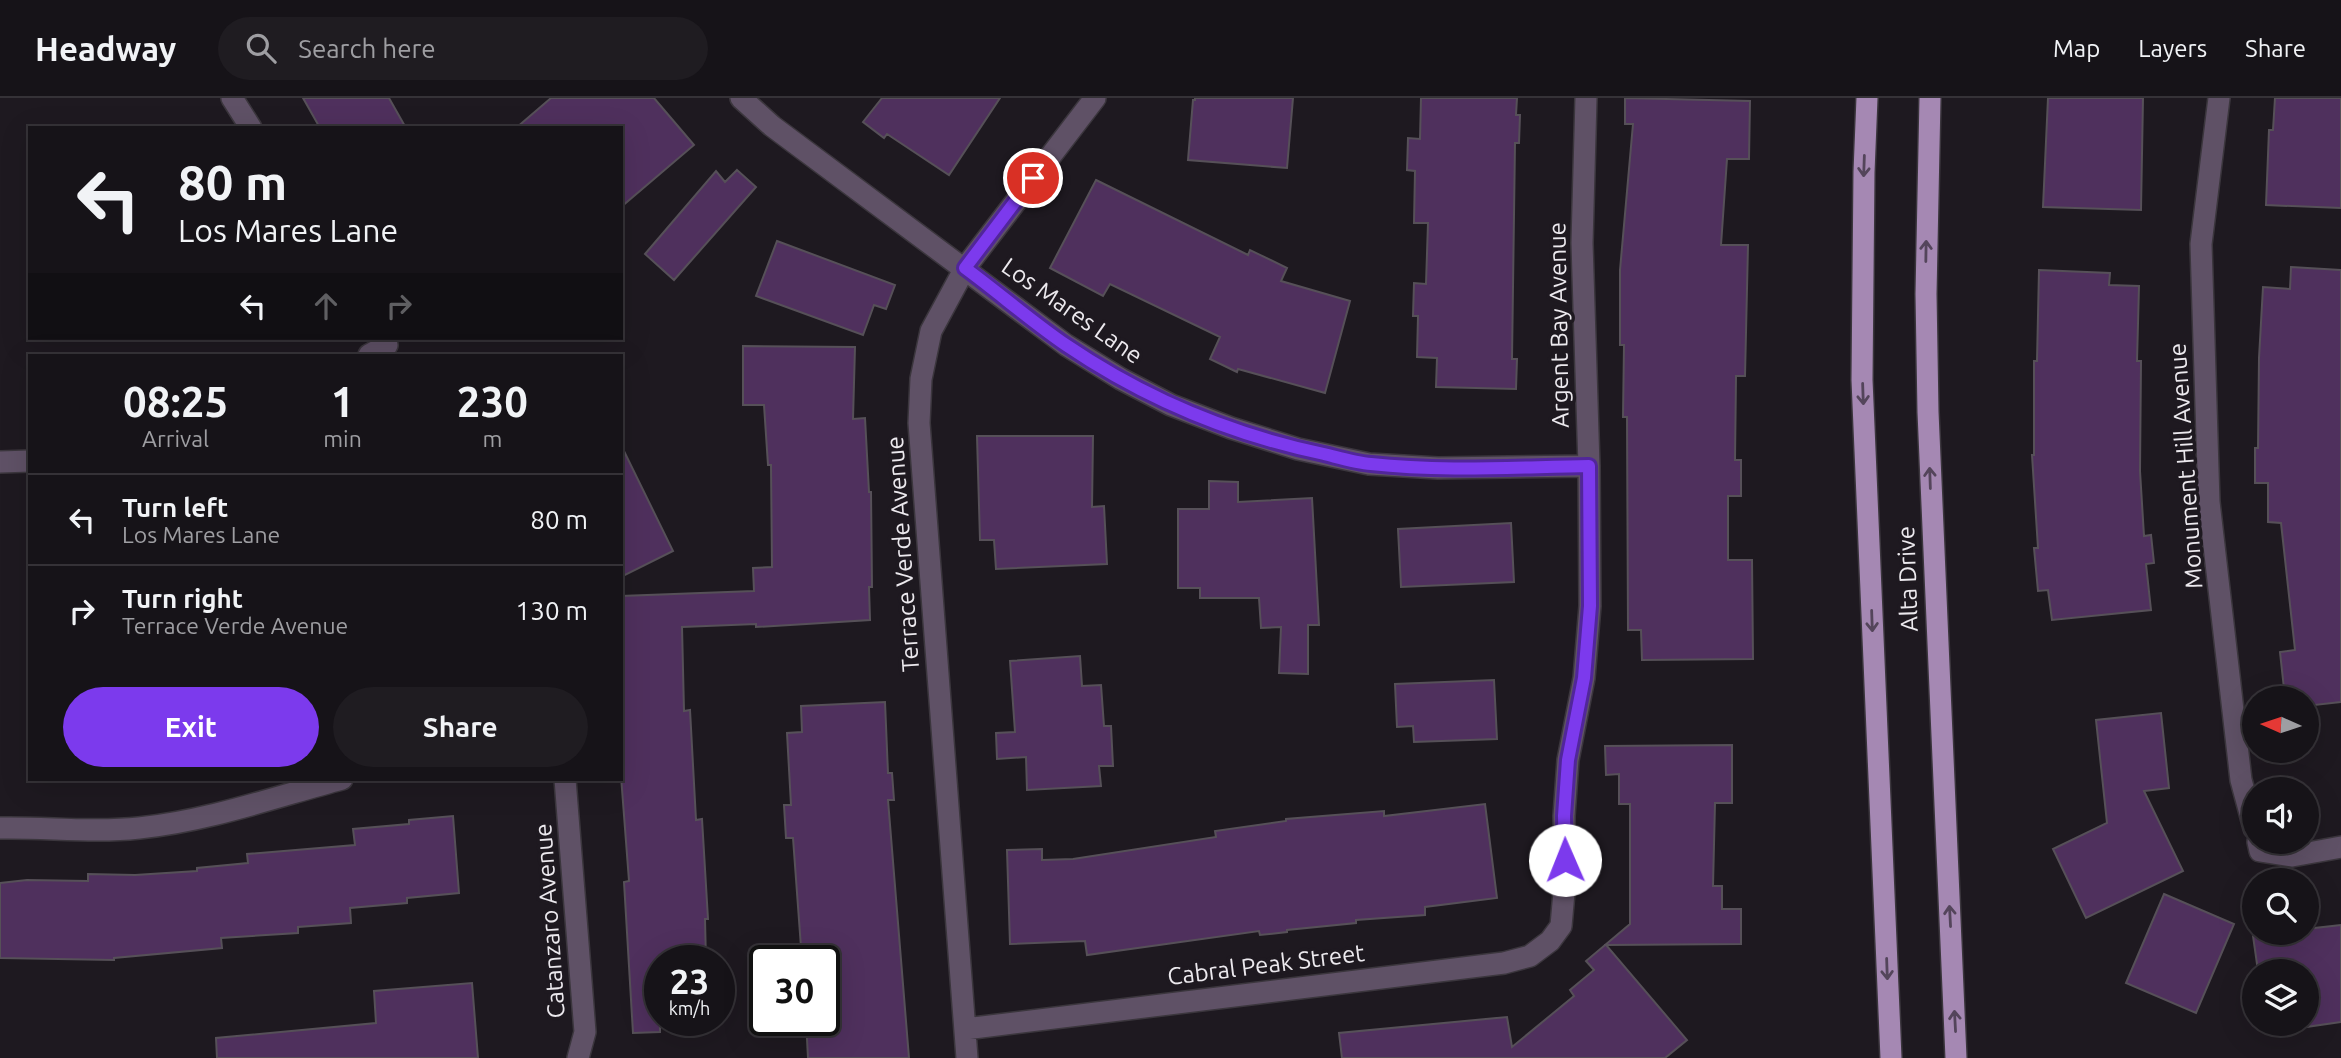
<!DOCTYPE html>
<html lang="en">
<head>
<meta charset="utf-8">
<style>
	body { margin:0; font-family:Ubuntu,sans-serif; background:#1f1c21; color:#f1f3f6; height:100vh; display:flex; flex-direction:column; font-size:26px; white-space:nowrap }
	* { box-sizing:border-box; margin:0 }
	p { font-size:23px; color:#9e9ea2 }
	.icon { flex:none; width:38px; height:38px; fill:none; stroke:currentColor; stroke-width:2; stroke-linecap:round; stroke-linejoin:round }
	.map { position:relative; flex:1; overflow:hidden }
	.details { position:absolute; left:28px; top:256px; width:595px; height:427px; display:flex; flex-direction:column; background:#161318; border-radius:0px; box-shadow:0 7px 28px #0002,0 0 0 2px #353237 }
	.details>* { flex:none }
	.hud { position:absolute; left:28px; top:28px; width:595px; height:214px; border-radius:0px; box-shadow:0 7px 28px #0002,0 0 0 2px #353237; background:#161318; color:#f1f3f6; overflow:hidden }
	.needle { width:46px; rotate:273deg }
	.controls { position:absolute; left:2242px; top:588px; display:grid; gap:14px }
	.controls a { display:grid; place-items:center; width:77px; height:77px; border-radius:50%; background:#161318; box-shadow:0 7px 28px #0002,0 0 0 2px #353237; font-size:35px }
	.speed { position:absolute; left:644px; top:847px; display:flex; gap:14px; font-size:35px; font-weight:700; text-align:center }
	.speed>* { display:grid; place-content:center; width:91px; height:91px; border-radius:50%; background:#161318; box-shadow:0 7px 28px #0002,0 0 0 2px #353237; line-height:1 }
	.speed small { font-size:18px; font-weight:400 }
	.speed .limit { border:4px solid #111; border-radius:10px; background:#fff; color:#111 }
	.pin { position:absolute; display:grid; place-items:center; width:60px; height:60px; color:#fff; margin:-30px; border:4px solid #fff; border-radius:50%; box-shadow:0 2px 7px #0007 }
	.me { position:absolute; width:77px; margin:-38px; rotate:359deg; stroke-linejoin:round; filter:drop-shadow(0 0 5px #0008) }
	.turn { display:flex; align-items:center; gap:24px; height:147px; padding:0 35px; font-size:32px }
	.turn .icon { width:91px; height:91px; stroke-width:2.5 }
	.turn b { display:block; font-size:49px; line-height:60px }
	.lanes { display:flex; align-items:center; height:66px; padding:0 35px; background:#0003; justify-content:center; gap:35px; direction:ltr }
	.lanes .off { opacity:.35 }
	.eta { display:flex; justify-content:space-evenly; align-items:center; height:119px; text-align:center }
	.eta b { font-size:42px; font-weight:600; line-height:49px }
	.cta { display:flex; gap:14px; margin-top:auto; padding:14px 35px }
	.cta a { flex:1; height:80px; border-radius:42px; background:#7c3aed; color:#fff; font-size:28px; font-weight:600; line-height:80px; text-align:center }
	.cta a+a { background:#1f1c21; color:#f1f3f6 }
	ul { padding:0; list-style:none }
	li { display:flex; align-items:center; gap:21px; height:91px; padding:0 35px; border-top:2px solid #353237 }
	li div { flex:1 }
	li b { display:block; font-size:26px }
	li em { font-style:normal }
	header { display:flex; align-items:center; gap:42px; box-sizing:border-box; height:98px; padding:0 35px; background:#161318; border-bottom:2px solid #353237 }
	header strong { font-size:33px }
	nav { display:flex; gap:38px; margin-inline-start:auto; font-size:24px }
	.search { width:490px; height:63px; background:#1f1c21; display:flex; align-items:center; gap:18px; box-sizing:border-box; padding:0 24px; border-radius:38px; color:#9e9ea2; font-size:26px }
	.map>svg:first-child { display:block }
	.building { fill:#4f305d; stroke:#565058; stroke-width:2 }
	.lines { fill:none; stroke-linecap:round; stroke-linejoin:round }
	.minor-casing { stroke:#3b363d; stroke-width:24 }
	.major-casing { stroke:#3b363d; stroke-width:24 }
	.minor { stroke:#5f5166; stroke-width:21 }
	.major { stroke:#a588b3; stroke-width:21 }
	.oneway { stroke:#54455b }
	.route-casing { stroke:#51269a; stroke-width:18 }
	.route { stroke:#7c3aed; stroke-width:12 }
	.labels { text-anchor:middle; stroke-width:7; stroke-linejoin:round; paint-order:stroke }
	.street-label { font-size:24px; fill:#ece9ee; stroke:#1e1920 }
</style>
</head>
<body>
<header>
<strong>Headway</strong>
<div class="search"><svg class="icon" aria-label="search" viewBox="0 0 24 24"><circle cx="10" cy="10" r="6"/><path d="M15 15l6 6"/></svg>Search here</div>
<nav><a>Map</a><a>Layers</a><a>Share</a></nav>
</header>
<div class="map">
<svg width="2341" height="960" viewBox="0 0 2341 960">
	<rect width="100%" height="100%" fill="#1e1920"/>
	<path class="building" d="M 303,0 L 389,0 L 406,30 L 320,30 Z
		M 551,0 L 654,0 L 694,47 L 621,109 L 621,30 L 516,30 Z
		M 882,0 L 1000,0 L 949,77 L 887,36 L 884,40 L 863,24 Z
		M 1195,0 L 1293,0 L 1287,70 L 1188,62 L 1193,2 L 1195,2 Z
		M 1421,0 L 1517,0 L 1516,17 L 1520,17 L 1519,45 L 1515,45 L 1512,261 L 1517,261 L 1516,291 L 1436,289 L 1437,260 L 1417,259 L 1418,218 L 1413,218 L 1414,185 L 1426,186 L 1428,125 L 1414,125 L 1415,73 L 1407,72 L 1408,40 L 1420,41 Z
		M 1625,0 L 1750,3 L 1749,61 L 1727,61 L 1721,147 L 1748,147 L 1745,278 L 1736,278 L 1735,362 L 1741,362 L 1741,398 L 1728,398 L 1728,462 L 1752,462 L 1753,561 L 1642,562 L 1641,532 L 1628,532 L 1627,319 L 1623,319 L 1624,247 L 1620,247 L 1620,172 L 1633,26 L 1625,26 Z
		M 2048,0 L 2143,0 L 2141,112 L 2043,109 Z
		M 2275,0 L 2341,0 L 2341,110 L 2266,107 L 2269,32 L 2273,32 Z
		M 737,72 L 756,89 L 674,182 L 645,156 L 716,73 L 725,84 Z
		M 1096,82 L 1248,157 L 1250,152 L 1287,170 L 1281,183 L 1350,203 L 1325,295 L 1238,271 L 1237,274 L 1210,261 L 1220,239 L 1110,186 L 1103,198 L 1050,170 Z
		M 777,143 L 895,187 L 886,211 L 874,207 L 863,237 L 756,198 Z
		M 2291,169 L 2341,172 L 2341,604 L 2306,608 L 2306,600 L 2285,600 L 2280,554 L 2295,552 L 2281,425 L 2268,424 L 2268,385 L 2255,385 L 2255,350 L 2258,350 L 2259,260 L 2263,189 L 2290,191 Z
		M 2039,172 L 2110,175 L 2109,187 L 2139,188 L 2137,263 L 2141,263 L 2140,373 L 2144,438 L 2151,437 L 2154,465 L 2146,466 L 2151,512 L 2052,522 L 2048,492 L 2038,493 L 2034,450 L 2038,450 L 2032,357 L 2034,357 L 2034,263 L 2037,263 Z
		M 743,248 L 855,249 L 853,321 L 865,320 L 869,394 L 871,394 L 872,489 L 869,489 L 870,522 L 756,529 L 756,526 L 682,529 L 684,613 L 690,612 L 696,722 L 702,721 L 708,821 L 705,821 L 706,863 L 660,863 L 660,934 L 633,935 L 624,784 L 629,783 L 621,678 L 621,498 L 754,493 L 753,470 L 772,469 L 771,367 L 768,367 L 764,307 L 743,307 Z
		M 977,338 L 1093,338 L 1092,409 L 1104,408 L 1107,466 L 996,471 L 994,442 L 980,442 Z
		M 621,347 L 673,453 L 621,479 Z
		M 1209,383 L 1238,384 L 1238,404 L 1312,400 L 1319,527 L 1308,527 L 1308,576 L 1279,575 L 1281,529 L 1261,530 L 1259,500 L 1200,500 L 1200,490 L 1178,490 L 1178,411 L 1209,411 Z
		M 1511,425 L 1514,484 L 1401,489 L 1398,431 Z
		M 1080,558 L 1082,588 L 1101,587 L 1104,628 L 1111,628 L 1113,668 L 1099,668 L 1101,688 L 1027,692 L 1026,659 L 997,661 L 996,635 L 1015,634 L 1010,563 Z
		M 1494,582 L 1497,641 L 1414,644 L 1413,628 L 1397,629 L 1395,586 Z
		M 885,604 L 888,675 L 892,675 L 894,702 L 888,702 L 909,960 L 808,960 L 806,922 L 824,922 L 824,861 L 802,863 L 793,740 L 786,740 L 784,707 L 791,707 L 787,635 L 802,634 L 801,608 Z
		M 2161,615 L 2169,690 L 2144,693 L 2183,773 L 2086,820 L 2053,751 L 2107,725 L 2096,622 Z
		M 1732,647 L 1732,705 L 1715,705 L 1713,788 L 1722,788 L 1722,811 L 1741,811 L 1741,846 L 1606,847 L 1687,942 L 1665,960 L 1342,960 L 1339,935 L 1507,919 L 1512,949 L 1574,898 L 1570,892 L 1594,872 L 1586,863 L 1630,826 L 1630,706 L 1619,706 L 1619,676 L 1606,677 L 1605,648 Z
		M 1485,706 L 1497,800 L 1425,809 L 1425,817 L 1356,822 L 1356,825 L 1287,832 L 1287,834 L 1260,837 L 1259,833 L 1087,857 L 1085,843 L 1010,846 L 1007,752 L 1042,751 L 1042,762 L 1073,761 L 1216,739 L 1215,733 L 1286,723 L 1286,721 L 1384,713 L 1384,718 Z
		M 453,718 L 459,795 L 407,800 L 407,805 L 350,810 L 351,825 L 298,829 L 298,835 L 221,840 L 222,850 L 114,860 L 114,862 L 0,860 L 0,785 L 27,782 L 88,783 L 88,776 L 135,777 L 197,773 L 197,770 L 248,765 L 247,756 L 355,747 L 353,731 L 409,726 L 409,722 Z
		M 2164,796 L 2234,826 L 2196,915 L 2126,885 Z
		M 2341,827 L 2341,924 L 2306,929 L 2306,873 L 2258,873 L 2253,838 L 2306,835 L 2306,831 Z
		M 472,885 L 478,960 L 217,960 L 216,940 L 376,925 L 374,893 Z"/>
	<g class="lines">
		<defs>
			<path id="minor" d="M 232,0 L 251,30
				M 741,0 L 772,28 L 1066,247 L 1121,281 L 1171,307 L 1231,330 L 1298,351 L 1369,366 L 1438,370 L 1589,368
				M 2219,0 L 2201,146 L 2209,404 L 2241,682 L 2254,730
				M 369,257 L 387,247
				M 0,364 L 30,363
				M 565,681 L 585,934 L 578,960
				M 0,730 C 46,729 93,735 139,730 C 208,723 275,699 342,681
				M 2258,744 L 2260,753 L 2292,758 L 2341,749
				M 965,931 L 1504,865 L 1530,858 L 1550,843 L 1561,828 L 1565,783 L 1564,718 L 1568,662 L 1584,580 L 1590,508 L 1589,368 L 1582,145 L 1586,0
				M 967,960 L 919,325 L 921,281 L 931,233 L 965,170 L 1095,0"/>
			<path id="major" d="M 1867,0 L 1864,74 L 1862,282 L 1891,960
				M 1930,0 L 1926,196 L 1928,314 L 1956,960"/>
		</defs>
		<use href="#minor" class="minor-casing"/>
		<use href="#major" class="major-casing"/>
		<use href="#minor" class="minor"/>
		<use href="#major" class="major"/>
	</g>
	<defs><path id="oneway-shaft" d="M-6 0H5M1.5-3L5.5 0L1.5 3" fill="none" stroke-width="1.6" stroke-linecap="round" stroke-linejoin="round" transform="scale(1.75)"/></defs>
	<g class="oneway">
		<use href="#oneway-shaft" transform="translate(1864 68) rotate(92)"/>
		<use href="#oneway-shaft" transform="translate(1926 153) rotate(-89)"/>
		<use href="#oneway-shaft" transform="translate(1863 296) rotate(88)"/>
		<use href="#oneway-shaft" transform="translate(1930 380) rotate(-92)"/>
		<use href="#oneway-shaft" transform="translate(1872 523) rotate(88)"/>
		<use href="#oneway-shaft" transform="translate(1950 818) rotate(-93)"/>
		<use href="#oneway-shaft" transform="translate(1887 871) rotate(88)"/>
		<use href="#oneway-shaft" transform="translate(1955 923) rotate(-93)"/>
	</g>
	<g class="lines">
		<defs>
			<path id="route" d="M 1033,80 L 965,170 C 999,195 1031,223 1066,247 C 1144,300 1233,337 1324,356 C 1340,360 1356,365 1371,366 C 1443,374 1517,369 1589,368 L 1590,508 L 1584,580 L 1568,662 L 1564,718 L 1565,762"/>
		</defs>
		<use href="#route" class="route-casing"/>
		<use href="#route" class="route"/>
	</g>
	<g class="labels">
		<g class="street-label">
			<text transform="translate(1072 213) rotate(35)" y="8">Los Mares Lane</text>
			<text transform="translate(1559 227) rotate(-91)" y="8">Argent Bay Avenue</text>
			<text transform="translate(2186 368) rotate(-94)" y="8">Monument Hill Avenue</text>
			<text transform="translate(903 456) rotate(-94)" y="8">Terrace Verde Avenue</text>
			<text transform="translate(1908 481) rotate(-92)" y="8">Alta Drive</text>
			<text transform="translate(550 823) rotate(-94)" y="8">Catanzaro Avenue</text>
			<text transform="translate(1266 867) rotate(-7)" y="8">Cabral Peak Street</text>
		</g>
	</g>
</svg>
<div class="controls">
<a><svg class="needle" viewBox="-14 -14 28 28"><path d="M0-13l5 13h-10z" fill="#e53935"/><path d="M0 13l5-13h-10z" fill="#9e9ea2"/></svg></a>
<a><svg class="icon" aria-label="sound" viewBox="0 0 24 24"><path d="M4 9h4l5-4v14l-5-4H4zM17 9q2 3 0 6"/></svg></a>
<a><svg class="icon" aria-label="search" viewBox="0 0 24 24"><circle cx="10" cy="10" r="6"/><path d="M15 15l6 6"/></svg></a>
<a><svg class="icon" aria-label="layers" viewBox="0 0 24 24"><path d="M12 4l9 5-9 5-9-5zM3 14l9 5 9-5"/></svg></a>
</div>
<div class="speed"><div>23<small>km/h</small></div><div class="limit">30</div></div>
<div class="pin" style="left:1033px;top:80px;background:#d93025"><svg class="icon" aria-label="arrive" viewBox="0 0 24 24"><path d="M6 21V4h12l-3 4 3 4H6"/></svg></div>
<svg class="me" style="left:1565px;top:762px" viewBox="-20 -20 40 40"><circle r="19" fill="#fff"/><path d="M0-13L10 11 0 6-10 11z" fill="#7c3aed"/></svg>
<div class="hud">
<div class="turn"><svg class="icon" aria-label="left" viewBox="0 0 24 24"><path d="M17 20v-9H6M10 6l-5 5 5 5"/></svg><div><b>80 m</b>Los Mares Lane</div></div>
<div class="lanes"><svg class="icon" aria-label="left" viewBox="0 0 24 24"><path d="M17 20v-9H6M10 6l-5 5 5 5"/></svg><svg class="icon off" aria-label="ahead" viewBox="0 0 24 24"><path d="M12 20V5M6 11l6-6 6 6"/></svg><svg class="icon off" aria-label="right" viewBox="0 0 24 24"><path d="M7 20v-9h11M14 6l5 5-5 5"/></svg></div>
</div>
<section class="details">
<div class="eta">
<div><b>08:25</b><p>Arrival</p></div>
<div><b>1</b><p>min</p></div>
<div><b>230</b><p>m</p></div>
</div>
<ul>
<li><svg class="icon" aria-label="left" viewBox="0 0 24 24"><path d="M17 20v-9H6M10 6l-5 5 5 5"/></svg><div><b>Turn left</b><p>Los Mares Lane</p></div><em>80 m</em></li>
<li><svg class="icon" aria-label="right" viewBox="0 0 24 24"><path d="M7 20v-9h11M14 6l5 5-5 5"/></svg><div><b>Turn right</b><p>Terrace Verde Avenue</p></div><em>130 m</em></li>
</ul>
<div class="cta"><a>Exit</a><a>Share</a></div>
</section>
</div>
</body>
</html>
